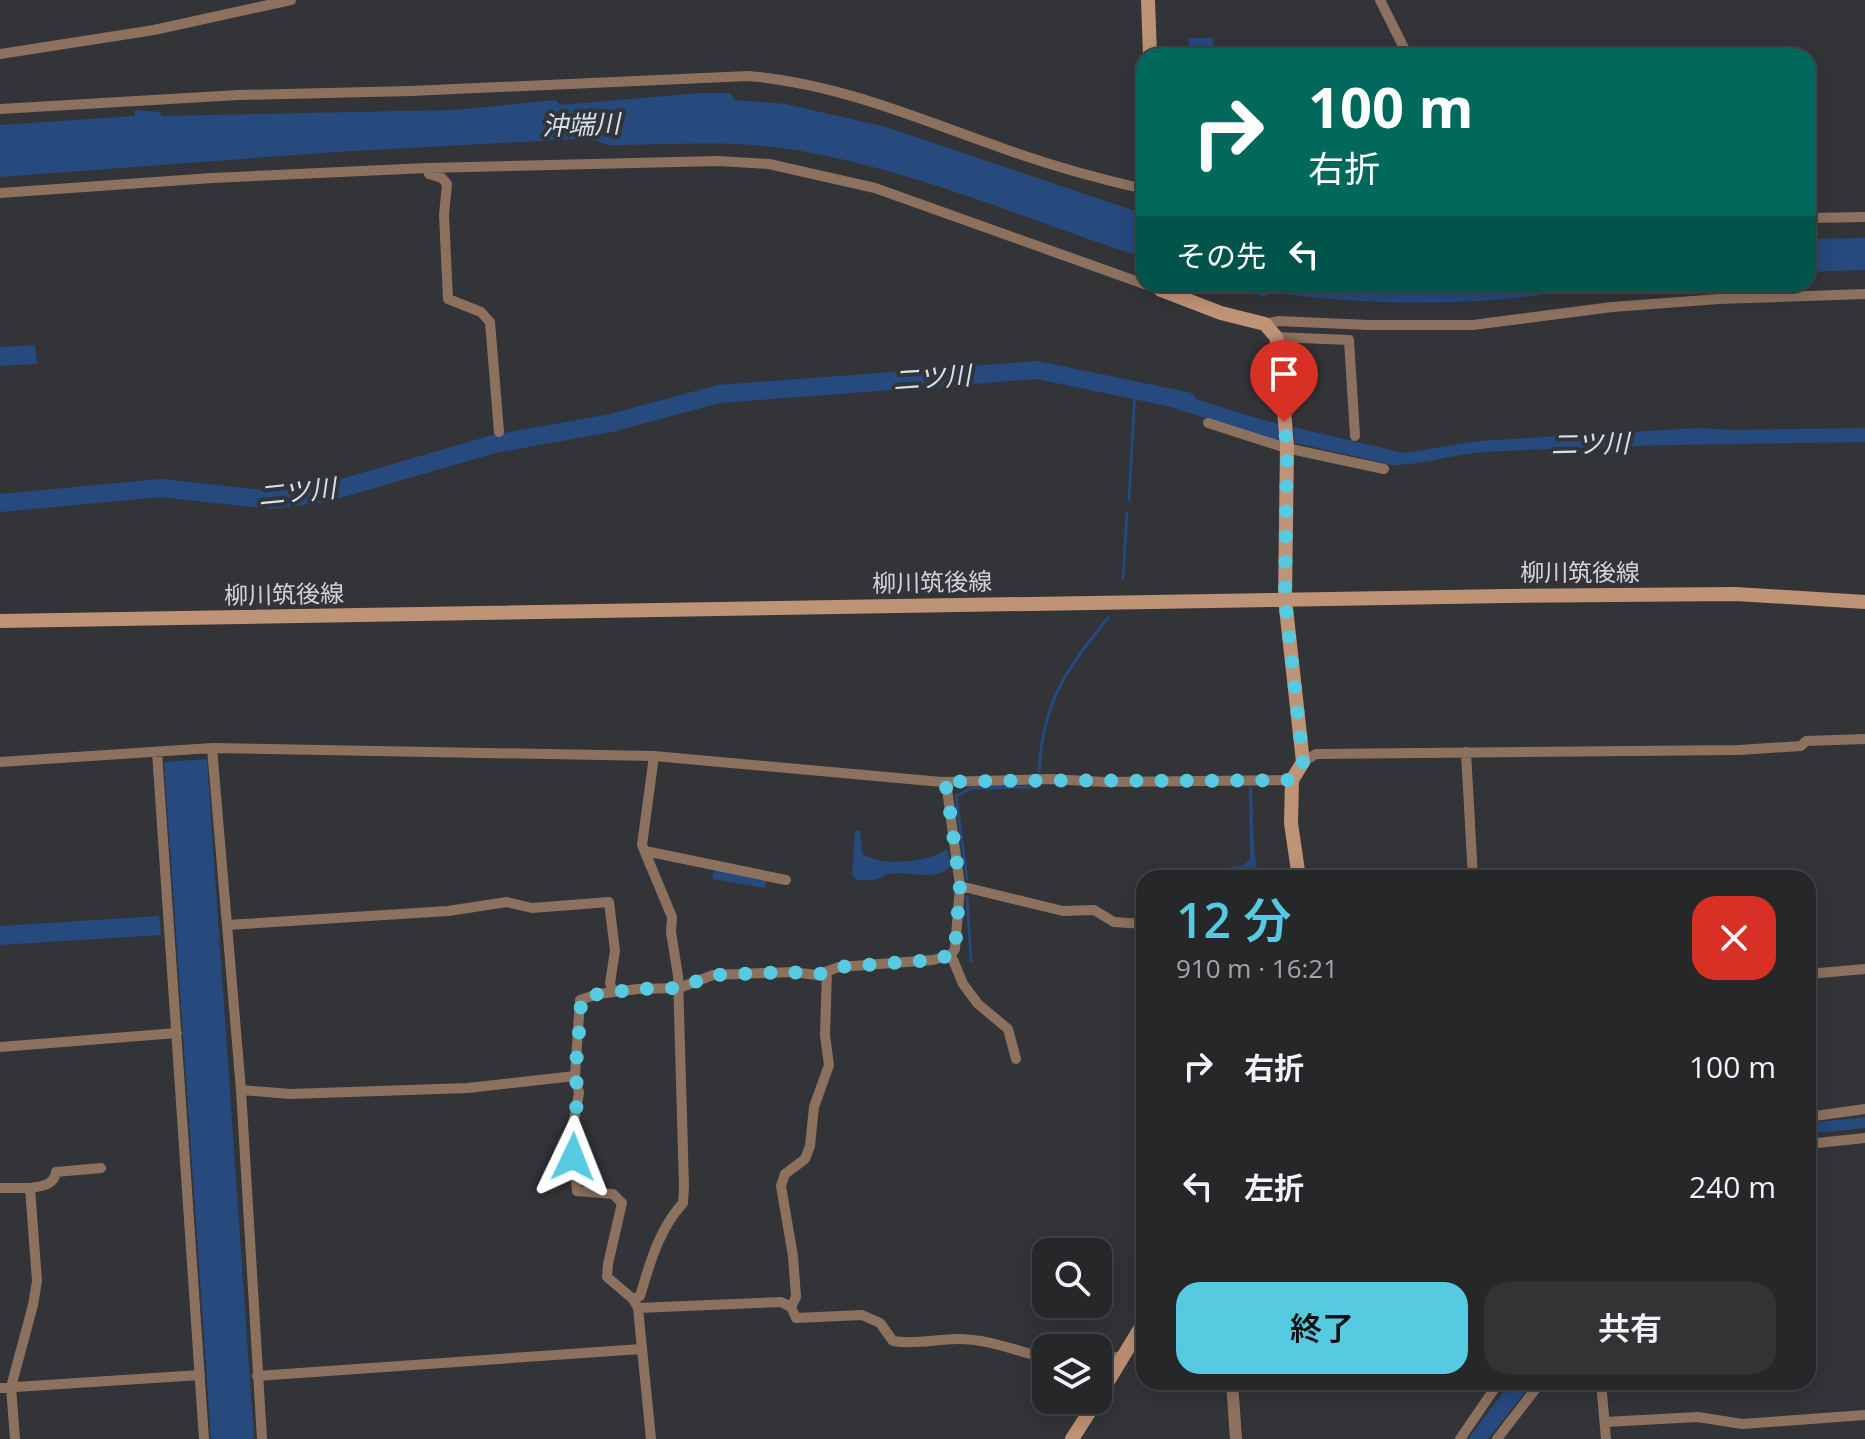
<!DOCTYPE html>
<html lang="ja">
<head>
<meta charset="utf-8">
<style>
	body { margin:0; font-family:"Open Sans","Noto Sans JP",sans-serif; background:#323335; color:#f1f3f6; height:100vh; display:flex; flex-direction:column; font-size:30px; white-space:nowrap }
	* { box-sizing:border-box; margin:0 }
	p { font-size:26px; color:#a4a5a8 }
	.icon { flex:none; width:44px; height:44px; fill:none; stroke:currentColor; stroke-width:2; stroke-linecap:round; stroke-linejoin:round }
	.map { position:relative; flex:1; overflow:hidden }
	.side { position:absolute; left:1136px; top:870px; width:680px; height:520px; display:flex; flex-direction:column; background:#262729; border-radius:24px; box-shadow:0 4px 20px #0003,0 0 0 2px #424446 }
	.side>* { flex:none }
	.guide { position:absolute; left:1136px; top:48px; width:680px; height:244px; border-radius:24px; box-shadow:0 4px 20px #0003,0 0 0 2px #424446; background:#00695c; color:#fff; overflow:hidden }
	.fabs { position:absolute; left:1032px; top:1238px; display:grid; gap:16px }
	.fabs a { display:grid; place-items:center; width:80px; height:80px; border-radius:16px; background:#262729; box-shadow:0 4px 20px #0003,0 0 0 2px #424446; font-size:40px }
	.pin { position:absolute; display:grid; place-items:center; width:68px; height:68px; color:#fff; margin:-82px -34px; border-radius:50% 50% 50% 0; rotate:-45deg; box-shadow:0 0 8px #0007 }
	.pin .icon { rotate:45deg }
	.me { position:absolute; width:88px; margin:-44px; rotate:2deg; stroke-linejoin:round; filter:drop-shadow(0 0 6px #0008) }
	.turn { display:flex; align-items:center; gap:28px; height:168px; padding:0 40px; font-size:36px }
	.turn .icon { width:104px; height:104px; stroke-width:2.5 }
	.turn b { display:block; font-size:56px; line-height:68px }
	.then { display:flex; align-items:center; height:76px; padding:0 40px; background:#0003; gap:16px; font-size:30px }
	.round { display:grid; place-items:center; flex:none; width:84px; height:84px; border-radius:24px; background:#323335 }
	.summary { display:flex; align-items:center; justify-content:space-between; height:136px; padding:0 40px }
	h1 { font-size:48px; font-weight:600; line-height:60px; color:#55cae0 }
	.cta { display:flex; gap:16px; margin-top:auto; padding:16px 40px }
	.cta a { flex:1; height:92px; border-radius:24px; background:#55cae0; color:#111; font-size:32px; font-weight:600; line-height:92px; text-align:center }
	.cta a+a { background:#323335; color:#f1f3f6 }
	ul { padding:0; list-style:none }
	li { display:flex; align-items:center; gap:24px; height:120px; padding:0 40px }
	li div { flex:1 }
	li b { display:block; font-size:30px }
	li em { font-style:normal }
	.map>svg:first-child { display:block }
	.water { fill:#26497e }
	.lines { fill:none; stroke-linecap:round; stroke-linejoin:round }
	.stream { stroke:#26497e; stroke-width:3 }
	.river { stroke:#26497e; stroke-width:18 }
	.minor { stroke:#8d715f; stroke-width:10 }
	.tertiary { stroke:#8d715f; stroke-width:12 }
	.secondary { stroke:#bf9376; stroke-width:14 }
	.route { stroke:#55cae0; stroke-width:14; stroke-dasharray:0 25.2 }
	.labels { text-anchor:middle; stroke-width:8; stroke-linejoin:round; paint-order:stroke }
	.street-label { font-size:24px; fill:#d2d4d5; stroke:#323437 }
	.water-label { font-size:26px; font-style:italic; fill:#d5e0f1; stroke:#323437 }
</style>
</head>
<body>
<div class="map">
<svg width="1865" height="1439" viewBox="0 0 1865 1439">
	<rect width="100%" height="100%" fill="#323437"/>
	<path class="water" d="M 1189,38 L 1213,38 L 1214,56 L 1189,56 Z
		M 700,93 L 730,93 L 735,100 L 786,104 L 886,127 L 1144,214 L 1144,258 C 1025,219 906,166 781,148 C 724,140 667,145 609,145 L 593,140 L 575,139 L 336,152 L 0,177 L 0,125 L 135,116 L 135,110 L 160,112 L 162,116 L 455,110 L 555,100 L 561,105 Z
		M 1865,238 L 1865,270 L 1808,272 L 1808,239 Z
		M 1216,284 L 1593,284 C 1571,286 1549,294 1527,297 C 1442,306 1353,304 1268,292 L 1266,297 Z
		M 35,345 L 37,364 L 0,366 L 0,347 Z
		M 1166,391 C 1204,400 1241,415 1280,424 L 1281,441 L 1163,405 Z
		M 1293,427 L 1404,453 L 1479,441 L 1698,428 L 1733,430 L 1865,428 L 1865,442 C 1738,444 1611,445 1484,452 C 1453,454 1424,465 1393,465 L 1295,443 Z
		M 207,759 L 254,1439 L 211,1439 L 164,762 Z
		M 1249,787 L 1252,787 L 1254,848 L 1258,878 L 1249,878 L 1248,873 L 1243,870 L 1227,872 L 1227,868 L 1243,865 L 1250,859 Z
		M 855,831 L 860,831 L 862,853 C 881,868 929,862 947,849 L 951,866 C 933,883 910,870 889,874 C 884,875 881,878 877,879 C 871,881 863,880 857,880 L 852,875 Z
		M 714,870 L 767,879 L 765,888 L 712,879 Z
		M 159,916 L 161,935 L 0,945 L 0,926 Z
		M 1865,1117 L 1865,1128 L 1808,1134 L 1808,1123 Z
		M 1511,1382 L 1533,1382 L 1488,1439 L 1468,1439 Z"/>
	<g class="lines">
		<path class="stream" d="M 1129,500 L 1135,390
			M 1123,578 L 1127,513
			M 1039,772 C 1043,701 1065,671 1108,618
			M 967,879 L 956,796 L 972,788 L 1037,787
			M 967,897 L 971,961"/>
		<path class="river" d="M 0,503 L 161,488 L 271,500 L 325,493 L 494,444 L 611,423 L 719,394 L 1037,370 L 1187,401"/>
		<path class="minor" d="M 1380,0 L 1408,56
			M 0,54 L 154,30 L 291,0
			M 0,109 L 238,95 L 411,91 L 748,76 C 837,83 919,119 1002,148 C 1049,165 1096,178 1144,189
			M 427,168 L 429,174 L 442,178 L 447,184 L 444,215 L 448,299 L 481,312 L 490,322 L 499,432
			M 0,193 L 212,178 L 427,168 L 718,161 L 769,164 L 875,188 L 1161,290
			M 1808,218 L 1865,217
			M 1265,324 L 1278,321 L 1368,325 L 1473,325 L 1612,307 L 1719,299 L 1865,294
			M 1276,337 L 1349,340 L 1355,436
			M 1208,423 L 1286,448 L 1384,469
			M 212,748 L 241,1090 L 262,1439
			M 157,752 L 204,1439
			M 1466,752 L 1473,878
			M 0,762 L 212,748 L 654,756 L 942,782 L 1050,779 L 1105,782 L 1292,780
			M 1303,762 L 1316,754 L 1739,750 L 1801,746 L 1806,741 L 1865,739
			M 645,851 L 786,880
			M 960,886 L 1063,911 L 1094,910 L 1114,922 L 1144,924
			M 227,925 L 448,911 L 507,902 L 532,908 L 609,902 L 615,951 L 610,983 L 613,992
			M 951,955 L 963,984 L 978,1004 L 1008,1029 L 1016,1059
			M 1808,974 L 1865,969
			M 0,1047 L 177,1033
			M 241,1090 L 290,1094 L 468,1088 L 575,1076
			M 1808,1117 L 1865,1109
			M 1808,1144 L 1865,1138
			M 0,1188 L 30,1188 L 37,1281 L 33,1305 L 11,1387 L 15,1439
			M 30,1188 C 41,1186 54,1186 56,1172 L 101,1168
			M 633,1299 L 607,1277 L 608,1264 L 622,1203 L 613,1194 L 577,1191 L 571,1136 L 579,1093 L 575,1076 L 580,1000 L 598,994 L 638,989 L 679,988 L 713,975 L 792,972 L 817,975 L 839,967 L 933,960 L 951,955 L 955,949 L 960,886 L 947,789 L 942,782
			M 791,1307 L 796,1297 L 793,1256 L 781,1186 L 785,1174 L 805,1159 L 810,1146 L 814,1107 L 829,1065 L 825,1035 L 827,971
			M 638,1308 L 781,1302 L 791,1307 L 796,1318 L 862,1315 L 880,1323 L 893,1341 C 915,1345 935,1339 958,1339 C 989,1339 1016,1351 1046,1358
			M 1098,1360 L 1123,1356
			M 257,1376 L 641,1349
			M 1601,1382 L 1606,1439
			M 0,1388 L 200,1375
			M 1605,1422 L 1698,1417 L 1742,1424 L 1865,1415
			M 651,1439 L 638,1308 L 633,1299 L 640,1296 C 650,1263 659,1229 683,1203 L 684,1187 L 678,976 L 671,932 L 672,917 L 642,845 L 654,756
			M 1460,1439 L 1499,1382
			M 1497,1439 L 1541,1382"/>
		<path class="tertiary" d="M 1232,1382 L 1236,1439"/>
		<path class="secondary" d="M 1148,0 L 1150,56
			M 1160,284 L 1161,290 L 1221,313 L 1265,324 L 1276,337 L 1279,351 L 1287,446 L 1285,599 L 1303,762 L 1292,780 L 1291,823 L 1299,878
			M 0,621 L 1506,596 L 1736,594 L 1865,602
			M 1098,1398 L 1144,1322
			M 1072,1439 L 1097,1400"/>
	</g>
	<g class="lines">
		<path class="route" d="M 573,1157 L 571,1136 L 579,1093 L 575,1076 L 581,1010 L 580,1000 L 598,994 L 638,989 L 679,988 L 713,975 L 792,972 L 817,975 L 839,967 L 933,960 L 951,955 L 955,949 L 960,886 L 947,789 L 942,782 C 1059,779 1175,782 1292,780 L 1303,762 L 1285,599 L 1287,446 L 1284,422"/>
	</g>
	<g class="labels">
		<g class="street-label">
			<text x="1580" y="581">柳川筑後線</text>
			<text transform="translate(932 583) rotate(-1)" y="8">柳川筑後線</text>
			<text transform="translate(284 595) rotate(-1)" y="8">柳川筑後線</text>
		</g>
		<g class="water-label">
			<text transform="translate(581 125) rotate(-2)" y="9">沖端川</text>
			<text transform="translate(932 378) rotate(-4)" y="9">二ツ川</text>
			<text transform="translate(1590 444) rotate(-1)" y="9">二ツ川</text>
			<text transform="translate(297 492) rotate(-6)" y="9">二ツ川</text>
		</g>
	</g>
</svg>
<div class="fabs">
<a><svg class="icon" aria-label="search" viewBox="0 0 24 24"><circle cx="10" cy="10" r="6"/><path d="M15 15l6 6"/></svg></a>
<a><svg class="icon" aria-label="layers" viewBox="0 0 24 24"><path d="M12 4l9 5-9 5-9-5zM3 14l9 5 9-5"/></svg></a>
</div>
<div class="pin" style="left:1284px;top:422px;background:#d93025"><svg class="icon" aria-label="arrive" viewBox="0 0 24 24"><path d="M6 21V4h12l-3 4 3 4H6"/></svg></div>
<svg class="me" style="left:573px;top:1157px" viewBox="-20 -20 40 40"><path d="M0-17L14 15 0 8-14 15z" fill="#55cae0" stroke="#fff" stroke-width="4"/></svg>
<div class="guide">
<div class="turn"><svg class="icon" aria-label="right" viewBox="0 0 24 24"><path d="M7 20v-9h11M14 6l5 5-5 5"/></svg><div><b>100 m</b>右折</div></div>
<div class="then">その先<svg class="icon" aria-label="left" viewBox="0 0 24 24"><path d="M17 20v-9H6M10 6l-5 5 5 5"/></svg></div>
</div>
<section class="side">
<div class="summary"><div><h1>12 分</h1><p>910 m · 16:21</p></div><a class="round" style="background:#d93025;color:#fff"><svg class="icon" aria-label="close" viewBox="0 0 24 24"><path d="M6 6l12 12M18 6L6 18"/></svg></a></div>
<ul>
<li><svg class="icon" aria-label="right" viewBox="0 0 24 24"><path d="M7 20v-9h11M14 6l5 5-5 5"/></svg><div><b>右折</b></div><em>100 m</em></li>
<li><svg class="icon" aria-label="left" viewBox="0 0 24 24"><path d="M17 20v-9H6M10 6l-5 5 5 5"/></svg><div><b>左折</b></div><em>240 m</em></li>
</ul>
<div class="cta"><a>終了</a><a>共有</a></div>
</section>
</div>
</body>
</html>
